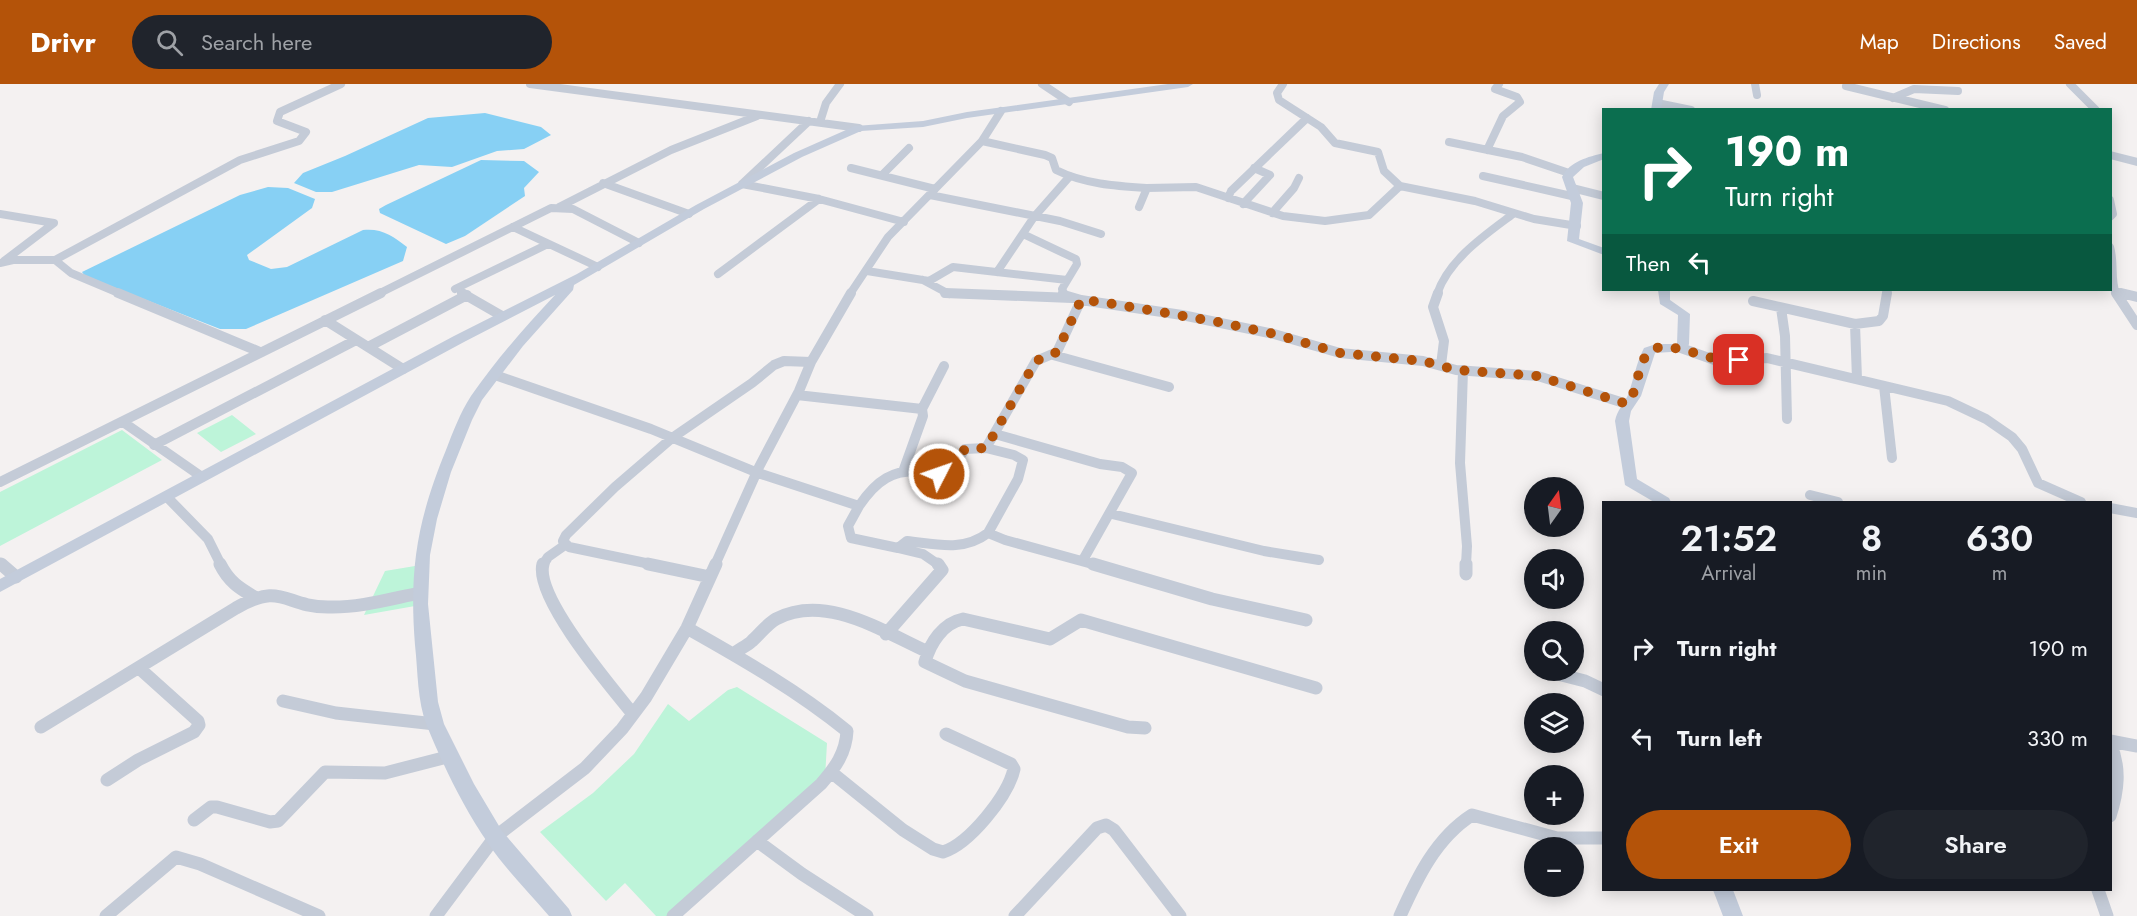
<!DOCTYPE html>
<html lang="en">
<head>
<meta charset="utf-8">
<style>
	body { margin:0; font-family:Jost,sans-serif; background:#20242c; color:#f1f3f6; height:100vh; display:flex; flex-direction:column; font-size:22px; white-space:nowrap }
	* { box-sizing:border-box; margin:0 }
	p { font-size:20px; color:#9ea1a6 }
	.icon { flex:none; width:33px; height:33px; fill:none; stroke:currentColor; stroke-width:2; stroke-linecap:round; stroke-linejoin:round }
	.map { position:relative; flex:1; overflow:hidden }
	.drawer { position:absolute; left:1602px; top:417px; width:510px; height:390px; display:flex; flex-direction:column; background:#171b24; border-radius:0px; box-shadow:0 3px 15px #0003 }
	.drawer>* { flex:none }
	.guide { position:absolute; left:1602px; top:24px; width:510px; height:183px; border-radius:0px; box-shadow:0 3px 15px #0003; background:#0b6e4f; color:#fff; overflow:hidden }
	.needle { width:39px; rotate:14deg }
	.controls { position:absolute; left:1524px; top:393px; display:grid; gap:12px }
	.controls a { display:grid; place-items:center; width:60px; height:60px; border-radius:50%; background:#171b24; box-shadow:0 3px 15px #0003; font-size:30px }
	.pin { position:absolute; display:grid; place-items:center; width:51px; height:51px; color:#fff; margin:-26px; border-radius:12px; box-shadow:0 3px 9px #0006 }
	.me { position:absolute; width:66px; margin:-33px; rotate:49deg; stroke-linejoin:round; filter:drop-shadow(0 0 4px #0008) }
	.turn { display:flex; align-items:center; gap:21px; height:126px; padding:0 24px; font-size:27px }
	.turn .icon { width:78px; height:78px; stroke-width:2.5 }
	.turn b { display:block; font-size:42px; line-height:51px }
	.then { display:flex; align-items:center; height:57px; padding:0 24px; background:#0003; gap:12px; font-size:22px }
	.eta { display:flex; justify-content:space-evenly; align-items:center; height:102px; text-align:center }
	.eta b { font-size:36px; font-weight:600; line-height:42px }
	.action { display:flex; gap:12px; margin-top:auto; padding:12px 24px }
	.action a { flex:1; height:69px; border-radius:36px; background:#b45309; color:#fff; font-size:24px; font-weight:600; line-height:69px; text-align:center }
	.action a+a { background:#20242c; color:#f1f3f6 }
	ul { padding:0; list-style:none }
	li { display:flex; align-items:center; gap:18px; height:90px; padding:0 24px }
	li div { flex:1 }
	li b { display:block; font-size:22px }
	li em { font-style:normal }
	header { display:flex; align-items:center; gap:36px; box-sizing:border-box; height:84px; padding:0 30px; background:#b45309; color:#fff }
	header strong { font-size:28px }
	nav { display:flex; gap:33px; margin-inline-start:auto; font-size:21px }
	.search { width:420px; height:54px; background:#20242c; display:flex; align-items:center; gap:15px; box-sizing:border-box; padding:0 21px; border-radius:33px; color:#9ea1a6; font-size:22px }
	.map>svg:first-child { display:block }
	.green { fill:#bdf4d9 }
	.water { fill:#87d0f4 }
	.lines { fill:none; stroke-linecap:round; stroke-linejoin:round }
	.street-far2 { stroke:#c4cbd7; stroke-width:8 }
	.street-far1 { stroke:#c4cbd7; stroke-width:10 }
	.street { stroke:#c4cbd7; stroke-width:13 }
	.secondary { fill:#c3ccdb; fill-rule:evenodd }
	.route { stroke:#b45309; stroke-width:10; stroke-dasharray:0 18 }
</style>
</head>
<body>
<header>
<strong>Drivr</strong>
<div class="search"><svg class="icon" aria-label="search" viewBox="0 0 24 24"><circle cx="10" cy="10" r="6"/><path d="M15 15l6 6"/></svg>Search here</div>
<nav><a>Map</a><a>Directions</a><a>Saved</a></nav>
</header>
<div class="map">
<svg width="2137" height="832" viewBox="0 0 2137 832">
	<rect width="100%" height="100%" fill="#f4f1f1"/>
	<path class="green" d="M 232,331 L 256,350 L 221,368 L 197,349 Z
		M 122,346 L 162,376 L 0,462 L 0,408 Z
		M 415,482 L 415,522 L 364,531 L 385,487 Z
		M 737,603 L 827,659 L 825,694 L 671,832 L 656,832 L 625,799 L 606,817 L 540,748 L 593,709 L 634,670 L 668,620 L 689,637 L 728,606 Z"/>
	<path class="water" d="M 485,29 L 541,43 L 551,51 L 524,65 L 497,67 L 452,83 L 419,81 L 332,108 L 316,108 L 294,99 L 303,89 L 345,72 L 428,34 Z
		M 481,76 L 524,77 L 539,88 L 524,104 L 525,112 L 465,152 L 446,160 L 380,129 L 379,125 L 386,121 Z
		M 268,103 L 288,104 L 315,115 L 312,124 L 247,171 L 249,176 L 271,185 L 287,183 L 363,146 C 382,144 393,152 407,163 L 403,177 L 246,245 L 220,245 L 85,192 L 82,188 L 240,111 Z"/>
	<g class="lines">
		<path class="street-far2" d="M 530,0 L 859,44
			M 1042,0 L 1069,18
			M 1283,0 L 1277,9 L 1279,16 L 1321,43 L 1335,59 L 1378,68 L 1384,87 L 1400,102 L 1475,117 L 1534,135 L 1577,142
			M 1755,0 L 1757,11
			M 2070,0 L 2096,26
			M 1846,2 L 1945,26
			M 1893,14 L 1914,5 L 1958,7
			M 1657,19 L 1691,26
			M 820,38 L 826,19 L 840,0
			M 982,57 L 1045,71 L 1052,74 L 1056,86 C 1084,100 1116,102 1147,104 L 1139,123
			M 1449,58 L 1522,73 L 1569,89
			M 1487,66 L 1503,32 L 1520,18 L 1517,13 L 1495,5 L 1499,0
			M 2110,71 L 2137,78
			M 851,84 L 935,105
			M 882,91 L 909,64
			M 1483,92 L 1576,113
			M 603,99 L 689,130
			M 742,100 L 819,115 L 904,138
			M 742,100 L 809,37
			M 1147,104 L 1196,103 L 1283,132 L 1325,137 L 1369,131 L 1400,102
			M 1572,104 L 1604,112
			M 930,111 L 1060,137 L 1101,150
			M 1228,114 L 1231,107 L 1307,34
			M 2110,116 L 2113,130 L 2110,133
			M 1243,120 L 1270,91 L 1254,84
			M 559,123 L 671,66 L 757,32
			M 1272,129 L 1294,104 L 1299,94
			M 0,130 L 54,139 L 4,177
			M 513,143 L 598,183
			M 1023,150 L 1076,175 L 1077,180 L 1062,205 L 1064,210
			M 2110,163 C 2115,179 2110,194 2116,210
			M 55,176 L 71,189 L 121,210
			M 0,179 L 13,176 L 55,176 L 240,76 L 299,57 L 306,48 L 277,37 L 280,28 L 341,0
			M 867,187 L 929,197 L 953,183 L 1067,196
			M 997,188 L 1034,133 L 1070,92
			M 718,190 L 819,115
			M 923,196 L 949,210
			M 455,205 L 548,160
			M 2115,207 L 2126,210
			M 461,208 L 464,210
			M 378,210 L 551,124 L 573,125 L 639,159
			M 850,210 L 888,153 L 982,57 L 1001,27
			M 1437,210 C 1449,175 1485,151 1513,130
			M 1886,210 L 1887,206"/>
		<path class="street-far1" d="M 118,209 L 260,268
			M 462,209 L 502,232
			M 945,209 L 1072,214
			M 1063,209 L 1064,211 L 1081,216 L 1182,231 L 1274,250 L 1340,269 L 1423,277 L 1456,286 L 1538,292 L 1627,320
			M 1438,209 L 1433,223 L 1444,257 L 1441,281
			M 2116,209 L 2137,241
			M 2121,209 L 2137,213
			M 1753,217 L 1855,240 L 1879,237 L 1883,232 L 1887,209
			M 1781,224 L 1785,252 L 1787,335
			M 325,236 L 403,285
			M 1855,240 L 1857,295
			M 368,263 L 467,211
			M 1681,264 L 1720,278 L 1767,274 L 1948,317 L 1986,335 L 2012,353 L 2022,365 L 2038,399 L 2081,418
			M 1053,271 L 1169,303
			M 1463,286 L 1460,379 L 1467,462 L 1466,481
			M 495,291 L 651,345 L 758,389 L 859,422 C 876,397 893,384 924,388 C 932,389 940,391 947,387 C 955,382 960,372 965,365 L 986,364 L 1036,277 L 1057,268 L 1081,216
			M 1884,302 L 1892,374
			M 797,311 L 922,325 L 923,332 L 904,385
			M 922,325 L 944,282
			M 123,338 L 202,393
			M 995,350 L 1100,380 L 1122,383 L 1132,389 L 1083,476
			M 154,361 L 356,256
			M 986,364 L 1014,371 L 1023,376 L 1018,395 L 988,449
			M 0,398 L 381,209
			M 1810,411 L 1838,418
			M 167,413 L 208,455 L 221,481
			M 859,422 L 848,442 L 851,454 L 898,464 L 907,457 C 936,460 963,468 988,449 L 1005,456 L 1096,481
			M 2110,424 L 2137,429
			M 1112,430 L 1264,467 L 1319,476
			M 898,464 L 923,470 L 939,481
			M 0,479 L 3,481
			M 543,481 L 548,473 L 565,461
			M 655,481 L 569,463 L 563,457 L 566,451 L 615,403 L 672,354 L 752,299 L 774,281 L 784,277 L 811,278
			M 715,481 L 759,383 L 799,307 L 811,278 L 851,209"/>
		<path class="street" d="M 1,480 L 16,493
			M 220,480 C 229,498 239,504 256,514
			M 543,480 C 534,513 611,603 633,630
			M 648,480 L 710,493
			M 1093,480 L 1212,515 L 1306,536
			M 1466,490 L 1466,480
			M 886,550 L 942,486 L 938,480
			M 733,570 C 739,565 747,562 752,557 C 760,550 767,540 776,535 C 825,509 882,547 926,567
			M 1542,586 L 1585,597 L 1604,606
			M 283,617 L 336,629 L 435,640
			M 41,643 L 236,524 C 283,497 284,523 328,523 C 359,524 390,515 420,509
			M 1145,644 L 1128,643 L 965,597 L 925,578 C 930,559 943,539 963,535 L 1050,555 L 1081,536 L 1316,604
			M 2110,657 L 2137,662
			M 2110,659 C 2121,684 2118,707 2110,732
			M 831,688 L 903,746 L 933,765 L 943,768 C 969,760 1008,712 1014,685 L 1011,680 L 946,650
			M 107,696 L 138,676 L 194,648 L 199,641 L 198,637 L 139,584
			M 194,736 L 211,723 L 217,723 L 270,738 L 278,737 L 325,688 L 385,689 L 451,672
			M 757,757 L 802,790 L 867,832
			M 2098,806 L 2107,832
			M 106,832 L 176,773 L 200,780 L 319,832
			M 436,832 L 495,753 L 585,684 L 622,645 L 646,613 L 687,544 L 716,480
			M 673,832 L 821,700 C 835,684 846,669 847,647 C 798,607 742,575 687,544
			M 1015,832 L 1097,744 L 1106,741 L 1114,746 L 1180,832
			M 1400,832 C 1417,794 1436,754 1472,731 L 1557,754 L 1604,754"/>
		<path class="secondary" d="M 1168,0 L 1193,0 L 1188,3 L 967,34 L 923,43 L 861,47 L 802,73 L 704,125 L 574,201 L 573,206 L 523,262 L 482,316 L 472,336 L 451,388 L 437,435 L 430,471 L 428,520 L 438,618 L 444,640 L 474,700 L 502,747 L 569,825 L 572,832 L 549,832 C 529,808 505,785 488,759 C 463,723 443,681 427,642 C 417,617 418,587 415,561 C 409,485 417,437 446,366 C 453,348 460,329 471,312 C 496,276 525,243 555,211 L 464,258 L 0,508 L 0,495 L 454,252 L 577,190 L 696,121 L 794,69 L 855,42 L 923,37 L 967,28 Z
			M 1659,0 L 1669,0 L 1664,8 L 1661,26 L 1651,26 L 1654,8 Z
			M 1604,69 L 1604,75 L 1584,83 L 1573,93 L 1583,119 L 1579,155 L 1604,164 L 1604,171 L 1567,157 L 1571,119 L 1562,93 C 1570,77 1588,73 1604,69 Z
			M 1658,206 L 1670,206 L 1670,216 L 1690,230 L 1689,260 L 1686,267 L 1655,269 L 1641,312 L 1631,327 L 1629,337 L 1637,395 L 1669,414 L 1671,418 L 1654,418 L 1625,401 L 1615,337 C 1617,326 1624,320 1628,311 C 1634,295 1636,279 1644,264 L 1656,260 L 1677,260 L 1678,231 L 1660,220 Z
			M 1713,806 L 1733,806 L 1743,832 L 1723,832 Z"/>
	</g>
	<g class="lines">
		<path class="route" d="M 939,390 L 949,387 L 965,365 L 986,364 L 1036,277 L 1057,268 L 1081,216 L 1102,218 L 1218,238 L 1274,250 L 1340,269 L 1423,277 L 1456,286 L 1538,292 L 1627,320 C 1639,306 1636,283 1648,269 C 1665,250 1716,283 1739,276"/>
	</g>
</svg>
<div class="controls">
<a><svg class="needle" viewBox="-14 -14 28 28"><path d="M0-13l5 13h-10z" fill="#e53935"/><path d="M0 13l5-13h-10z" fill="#9ea1a6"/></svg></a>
<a><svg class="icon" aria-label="sound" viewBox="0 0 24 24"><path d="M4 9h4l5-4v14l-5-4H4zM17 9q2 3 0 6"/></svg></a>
<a><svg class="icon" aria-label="search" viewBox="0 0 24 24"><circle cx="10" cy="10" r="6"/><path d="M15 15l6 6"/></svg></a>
<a><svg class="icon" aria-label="layers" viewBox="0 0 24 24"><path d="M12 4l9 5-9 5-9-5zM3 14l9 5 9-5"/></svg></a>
<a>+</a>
<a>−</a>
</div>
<div class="pin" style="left:1739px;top:276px;background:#d93025"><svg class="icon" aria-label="arrive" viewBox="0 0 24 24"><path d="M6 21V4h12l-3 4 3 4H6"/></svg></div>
<svg class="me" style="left:939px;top:390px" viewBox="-20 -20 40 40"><circle r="17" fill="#b45309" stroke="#fff" stroke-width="3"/><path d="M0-11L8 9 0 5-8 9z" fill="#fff"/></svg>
<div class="guide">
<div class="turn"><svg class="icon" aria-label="right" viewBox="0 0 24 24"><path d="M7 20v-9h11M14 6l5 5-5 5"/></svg><div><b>190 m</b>Turn right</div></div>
<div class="then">Then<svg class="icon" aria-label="left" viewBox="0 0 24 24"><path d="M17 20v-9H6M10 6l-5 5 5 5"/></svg></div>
</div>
<section class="drawer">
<div class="eta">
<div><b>21:52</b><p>Arrival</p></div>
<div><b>8</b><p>min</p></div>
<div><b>630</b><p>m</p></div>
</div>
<ul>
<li><svg class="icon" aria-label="right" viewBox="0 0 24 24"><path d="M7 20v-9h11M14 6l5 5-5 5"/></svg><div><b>Turn right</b></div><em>190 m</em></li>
<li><svg class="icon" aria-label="left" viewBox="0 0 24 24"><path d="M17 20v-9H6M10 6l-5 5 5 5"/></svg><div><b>Turn left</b></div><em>330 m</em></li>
</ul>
<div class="action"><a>Exit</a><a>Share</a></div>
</section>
</div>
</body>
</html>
